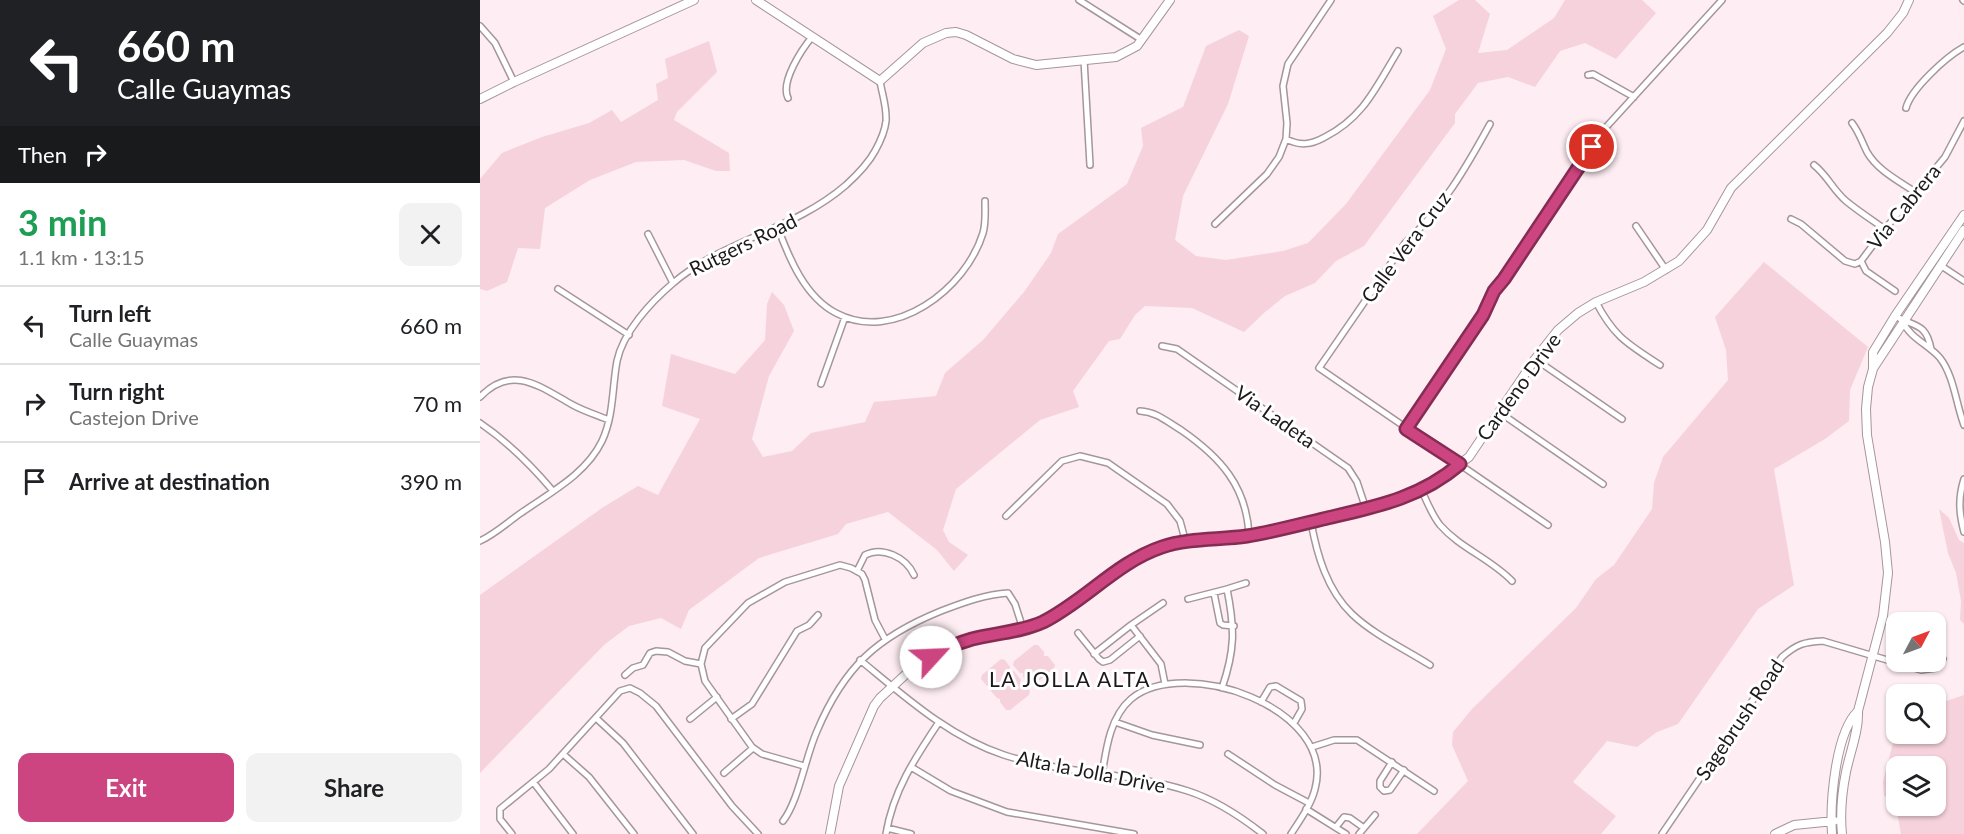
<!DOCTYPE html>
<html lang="en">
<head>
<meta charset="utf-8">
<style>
	body { margin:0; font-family:Lato,sans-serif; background:#f2f2f2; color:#202124; height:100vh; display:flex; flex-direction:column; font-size:22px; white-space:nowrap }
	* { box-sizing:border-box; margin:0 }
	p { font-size:20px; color:#757577 }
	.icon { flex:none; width:33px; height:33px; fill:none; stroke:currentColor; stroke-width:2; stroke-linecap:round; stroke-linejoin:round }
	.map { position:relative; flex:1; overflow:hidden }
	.details { display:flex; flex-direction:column; background:#fff; width:480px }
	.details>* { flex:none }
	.banner { background:#202124; color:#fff; overflow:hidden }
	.needle { width:39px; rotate:49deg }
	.fabs { position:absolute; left:1406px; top:612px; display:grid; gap:12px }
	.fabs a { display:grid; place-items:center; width:60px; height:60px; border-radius:12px; background:#fff; box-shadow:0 2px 4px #0004; font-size:30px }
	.pin { position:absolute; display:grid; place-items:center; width:51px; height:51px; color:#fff; margin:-26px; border:3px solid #fff; border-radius:50%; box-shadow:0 2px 6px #0007 }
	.me { position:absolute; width:66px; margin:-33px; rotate:65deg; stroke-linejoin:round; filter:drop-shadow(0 0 4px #0008) }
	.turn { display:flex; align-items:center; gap:21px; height:126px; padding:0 18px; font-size:27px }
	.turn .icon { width:78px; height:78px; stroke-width:2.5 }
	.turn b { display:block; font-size:42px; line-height:51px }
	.then { display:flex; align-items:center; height:57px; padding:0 18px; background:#0003; gap:12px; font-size:22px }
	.round { display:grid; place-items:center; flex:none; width:63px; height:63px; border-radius:12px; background:#f2f2f2 }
	.headline { display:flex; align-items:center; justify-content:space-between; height:102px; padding:0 18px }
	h1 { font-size:36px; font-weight:700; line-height:45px; color:#1e9e55 }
	.button { display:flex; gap:12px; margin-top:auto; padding:12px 18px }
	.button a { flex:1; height:69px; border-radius:12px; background:#cc4480; color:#fff; font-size:24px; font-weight:700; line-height:69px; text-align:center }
	.button a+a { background:#f2f2f2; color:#202124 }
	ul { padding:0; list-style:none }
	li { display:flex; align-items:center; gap:18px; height:78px; padding:0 18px; border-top:2px solid #e0e0e0 }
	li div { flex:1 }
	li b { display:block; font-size:22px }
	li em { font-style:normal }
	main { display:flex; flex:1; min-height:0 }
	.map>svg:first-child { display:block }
	.green { fill:#f6d2dd; fill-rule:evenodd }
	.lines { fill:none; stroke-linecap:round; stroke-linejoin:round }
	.street-casing { stroke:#a5969a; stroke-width:8 }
	.secondary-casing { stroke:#a5969a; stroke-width:10 }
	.street { stroke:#fff; stroke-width:5 }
	.secondary { stroke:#fff; stroke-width:8 }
	.route-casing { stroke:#852c53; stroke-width:15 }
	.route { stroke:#cc4480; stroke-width:10 }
	.labels { text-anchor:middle; stroke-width:6; stroke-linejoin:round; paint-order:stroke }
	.street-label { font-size:20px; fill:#1d1819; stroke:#fff }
	.neighbourhood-label { font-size:21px; letter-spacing:1.5px; fill:#1d1819; stroke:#fff }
</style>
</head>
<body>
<main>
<section class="details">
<div class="banner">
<div class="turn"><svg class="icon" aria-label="left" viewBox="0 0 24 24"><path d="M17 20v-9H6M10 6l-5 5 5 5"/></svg><div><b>660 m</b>Calle Guaymas</div></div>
<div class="then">Then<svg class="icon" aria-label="right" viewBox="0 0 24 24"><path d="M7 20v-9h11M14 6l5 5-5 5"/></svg></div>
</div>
<div class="headline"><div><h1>3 min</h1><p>1.1 km · 13:15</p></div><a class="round"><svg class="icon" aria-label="close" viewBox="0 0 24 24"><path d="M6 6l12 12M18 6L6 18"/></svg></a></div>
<ul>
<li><svg class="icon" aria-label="left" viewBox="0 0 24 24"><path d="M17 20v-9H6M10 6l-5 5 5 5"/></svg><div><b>Turn left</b><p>Calle Guaymas</p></div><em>660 m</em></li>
<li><svg class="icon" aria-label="right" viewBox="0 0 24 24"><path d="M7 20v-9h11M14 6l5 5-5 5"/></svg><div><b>Turn right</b><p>Castejon Drive</p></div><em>70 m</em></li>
<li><svg class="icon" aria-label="arrive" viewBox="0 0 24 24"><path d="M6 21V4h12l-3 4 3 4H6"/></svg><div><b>Arrive at destination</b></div><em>390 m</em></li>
</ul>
<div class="button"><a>Exit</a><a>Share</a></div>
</section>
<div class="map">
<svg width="1484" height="834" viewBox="0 0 1484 834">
	<rect width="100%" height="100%" fill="#feedf2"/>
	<path class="green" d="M 979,0 L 995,0 L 1010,14 L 998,53 L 1027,50 L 1074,18 L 1085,0 L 1162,0 L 1176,13 L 1136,59 L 1105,43 L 1080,51 L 1055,87 L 1028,77 L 998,83 L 975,114 L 975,123 L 884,246 L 856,261 L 835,283 L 805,296 L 785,312 L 764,332 L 712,308 L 665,306 L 655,315 L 640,339 L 629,341 L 593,391 L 599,407 L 560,420 L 476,489 L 463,530 L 469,542 L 488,555 L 474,571 L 457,550 L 408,512 L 366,524 L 358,534 L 279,558 L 209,610 L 201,629 L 181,618 L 149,626 L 124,645 L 0,773 L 0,595 L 122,508 L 158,486 L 178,495 L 220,419 L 182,406 L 191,354 L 255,374 L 285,340 L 287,304 L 292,292 L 304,305 L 314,331 L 289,376 L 272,439 L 283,457 L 312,451 L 331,433 L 385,422 L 394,402 L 456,396 L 465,373 L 503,340 L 544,292 L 571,253 L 578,234 L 647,184 L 663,146 L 661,128 L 703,107 L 726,46 L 759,30 L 769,36 L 748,104 L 703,196 L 695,240 L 716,256 L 746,260 L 803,251 L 828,243 L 866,204 L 950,90 L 966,49 L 953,16 Z
		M 229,41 L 237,72 L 197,112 L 194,120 L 249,153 L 250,171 L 236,171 L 204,160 L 156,162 L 110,180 L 65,208 L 60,249 L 38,248 L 27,282 L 7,291 L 0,289 L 0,179 L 22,153 L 62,137 L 109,123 L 132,110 L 141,122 L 178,100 L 176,84 L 188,78 L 185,59 Z
		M 1284,262 L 1388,347 L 1370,390 L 1369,421 L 1345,439 L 1294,469 L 1314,585 L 1278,609 L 1198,724 L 1177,732 L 1157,747 L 1127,741 L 1093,782 L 1136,816 L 1121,834 L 937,834 L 988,781 L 972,745 L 973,732 L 993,708 L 1096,608 L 1116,579 L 1134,565 L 1172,509 L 1174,483 L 1183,457 L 1248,380 L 1246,350 L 1235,317 Z
		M 1459,509 L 1469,518 L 1479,540 L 1484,543 L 1484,624 L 1480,620 L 1481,601 L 1476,573 L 1468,553 Z
		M 554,645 L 558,645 L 564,652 L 564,656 L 568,656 L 575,665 L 574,668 L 554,685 L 550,685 L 543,677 L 543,673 L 540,673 L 533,665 L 534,661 Z
		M 521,659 L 525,660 L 530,667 L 530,671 L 534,671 L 541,680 L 540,683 L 544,684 L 550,691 L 549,695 L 530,710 L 526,710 L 520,702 L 520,699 L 517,698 L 510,690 L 510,687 L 507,686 L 501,679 L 502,675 Z
		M 1484,695 L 1484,834 L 1421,834 L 1415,800 L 1404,796 L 1403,782 L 1416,731 L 1416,734 L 1455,734 L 1455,705 ZM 1416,766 L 1455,766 L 1455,806 L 1416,806 Z"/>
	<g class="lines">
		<defs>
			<path id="street" d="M 599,0 L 662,40
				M 1483,0 L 1484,1
				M 0,26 L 15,43 L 34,82
				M 604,60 L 610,165
				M 1108,75 L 1113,74 L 1154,97
				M 308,98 C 300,82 322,49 332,37
				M 1426,108 C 1431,89 1466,57 1484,47
				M 1372,123 C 1379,132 1382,142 1387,152 C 1397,170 1419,181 1435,192
				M 1010,124 C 987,166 961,211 925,243 L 839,368 L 1068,525
				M 806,139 C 820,146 831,145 845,137 C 884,117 896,87 918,51
				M 1334,165 C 1347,175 1353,190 1366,201 C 1378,211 1392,220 1405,229
				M 1311,219 L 1321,224 L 1365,261 L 1375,264 L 1381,261
				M 735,224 L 787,174 L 799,157 L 806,139 L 807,123 L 803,86 L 808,64 L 851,0
				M 1156,226 L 1186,270
				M 298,228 C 309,258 325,297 356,313 C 414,344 486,289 503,233 C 506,223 505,211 505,201
				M 168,234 L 193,283
				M 1381,261 L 1405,229 L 1465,157 L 1484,121
				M 1381,261 L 1386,271 L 1415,291
				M 1460,265 L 1484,281
				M 78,289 L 149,335
				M 1116,302 C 1134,337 1148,344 1180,365
				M 1415,316 C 1434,327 1446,322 1451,349
				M 1423,322 C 1430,338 1449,345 1460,358 C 1474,376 1476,404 1484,425
				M 682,346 L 697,349 L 868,468 L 877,482 L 886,509
				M 1055,359 L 1142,419
				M 341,384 L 365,317
				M 0,397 C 32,364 59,386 91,404 C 103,411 117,415 129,420
				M 660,411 C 677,412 686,421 701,430 C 740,457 767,486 769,536
				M 1019,412 L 1123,484
				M 0,423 C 28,442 51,465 73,491
				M 926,429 L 1003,315 L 1014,291 L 1106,157 L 1118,136 L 1242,0
				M 1484,479 C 1478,498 1479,513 1484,532
				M 942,491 C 947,502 952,515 960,525 C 980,548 1011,559 1032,581
				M 526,516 L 582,461 L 600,456 L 628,463 L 687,504 L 700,521 L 706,543
				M 831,522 C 837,555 847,590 872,614 C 894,635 925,649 950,665
				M 0,541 C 15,534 28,522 41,513 C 71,492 106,474 122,441 C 134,415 132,388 137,361 C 143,332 171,302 192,284 C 242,240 313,231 366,185 C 377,175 388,164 395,151 C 400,142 405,131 406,121 C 407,107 402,94 400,81
				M 377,571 L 385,555 C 402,546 426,557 434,575
				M 734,593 L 740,623 L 743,625 L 754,626
				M 708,599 L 747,589
				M 651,625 L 683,603
				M 598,633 L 619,659 L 623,662 L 630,660 L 660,636
				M 614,654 L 651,625 L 681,664 L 685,684
				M 380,660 C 424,696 469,737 524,755 C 584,774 648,772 708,791 C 736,800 760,816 783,834
				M 145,675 L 153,668 L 163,665 L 170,653 L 176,651 L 188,652 L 205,661 L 221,664
				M 742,688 C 755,650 755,629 747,589 L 766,583
				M 781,702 L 790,687 L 796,686 L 821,701 L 822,709 L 814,723
				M 116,718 L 143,743 L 213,834
				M 210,719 L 237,697
				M 251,719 L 272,704 L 317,631 L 329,625 L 338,615
				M 635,722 L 672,735 L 720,745
				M 832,747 L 854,740 L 877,740 L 954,791
				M 83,754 L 109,777 L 154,834
				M 748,754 L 795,785 L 829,803
				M 912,762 L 900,781 L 900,787 L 904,791 L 910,790 L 924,770
				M 324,766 L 282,754 L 272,747 L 225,681 L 221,664 L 225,648 L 268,603 L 305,582 L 360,565 L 371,568 L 382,574 L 385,580 L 395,620 L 405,639
				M 431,767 L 471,791 L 527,812 L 654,834
				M 244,773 L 273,748
				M 622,775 C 626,749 630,717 651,699 C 704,655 857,708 835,789 C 831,805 820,820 811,834
				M 54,783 L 93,834
				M 826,809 L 866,834
				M 303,821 C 319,800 325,758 337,731 C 364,667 397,637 461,611 C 482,603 506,594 528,593 L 535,604 L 543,629
				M 856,827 L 864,817 L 870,818 L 884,828
				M 407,828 L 431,834
				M 32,834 L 20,819 L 20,809 L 69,769 L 140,691 L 150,688 L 160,693 L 176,706 L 252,806 L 278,834
				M 406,834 C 413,791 435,758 459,722
				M 879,834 L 895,815
				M 1182,834 L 1302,657 C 1317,644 1324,642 1343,641 L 1441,670 L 1456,668 L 1463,659"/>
			<path id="secondary" d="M 276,0 L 400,81 L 443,43 L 466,33 L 476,32 L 486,35 L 533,59 L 556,65 L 636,57 L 657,46 L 690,0
				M 0,99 L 34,82 L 214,0
				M 1394,367 L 1484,230
				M 350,834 L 359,786 L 394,706 L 400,698 L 436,665 L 465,648 L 491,639 L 543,629 L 563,621 L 661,555 L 694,544 L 769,536 L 886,509 L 929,496 L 953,484 L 989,457 L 1055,359 L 1078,330 L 1098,313 L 1116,302 L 1164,282 L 1199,261 L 1227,230 L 1251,188 L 1407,33 L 1423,13 L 1429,0
				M 1295,834 L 1314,825 L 1354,821
				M 1352,834 C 1350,803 1355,733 1378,711
				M 1362,834 C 1360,814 1362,792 1366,772 C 1370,752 1379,731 1378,711 L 1403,616 L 1408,573 L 1405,542 L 1387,435 L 1386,409 L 1388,387 L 1393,369 L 1393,352 L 1415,316 L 1484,215"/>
		</defs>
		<use href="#street" class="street-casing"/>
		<use href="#secondary" class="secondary-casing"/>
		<use href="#street" class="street"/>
		<use href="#secondary" class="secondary"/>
	</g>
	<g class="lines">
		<defs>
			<path id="route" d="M 451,657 C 464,649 478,643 492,639 C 516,633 541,632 563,622 C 605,601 637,562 682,547 C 708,538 739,540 767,536 C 792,532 818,525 843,519 C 894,507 939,499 980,464 L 926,429 L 1003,315 L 1014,291 L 1024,279 L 1112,147"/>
		</defs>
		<use href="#route" class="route-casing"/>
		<use href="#route" class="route"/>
	</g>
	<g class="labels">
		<g class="street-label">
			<text transform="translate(1424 207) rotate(-51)" y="7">Via Cabrera</text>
			<text transform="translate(263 245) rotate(-26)" y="7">Rutgers Road</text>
			<text transform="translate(926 247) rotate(-53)" y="7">Calle Vera Cruz</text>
			<text transform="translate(1039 387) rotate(-54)" y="7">Cardeno Drive</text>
			<text transform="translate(795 417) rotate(35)" y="7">Via Ladeta</text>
			<text transform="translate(1260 720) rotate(-56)" y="7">Sagebrush Road</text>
			<text transform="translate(611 772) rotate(11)" y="7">Alta la Jolla Drive</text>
		</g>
		<g class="neighbourhood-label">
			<text x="590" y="687">LA JOLLA ALTA</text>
		</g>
	</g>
</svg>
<div class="fabs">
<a><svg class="needle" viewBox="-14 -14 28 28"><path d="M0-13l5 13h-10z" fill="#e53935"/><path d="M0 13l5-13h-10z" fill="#757577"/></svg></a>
<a><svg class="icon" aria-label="search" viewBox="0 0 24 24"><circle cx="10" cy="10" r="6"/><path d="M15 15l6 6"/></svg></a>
<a><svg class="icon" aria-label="layers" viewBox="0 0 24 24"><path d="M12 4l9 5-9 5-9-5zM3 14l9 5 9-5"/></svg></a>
</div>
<div class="pin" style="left:1112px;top:147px;background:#d93025"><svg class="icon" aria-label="arrive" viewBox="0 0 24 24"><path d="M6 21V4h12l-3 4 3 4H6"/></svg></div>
<svg class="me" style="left:451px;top:657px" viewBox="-20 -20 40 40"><circle r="19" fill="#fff"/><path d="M0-13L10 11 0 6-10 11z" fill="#cc4480"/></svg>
</div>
</main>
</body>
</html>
